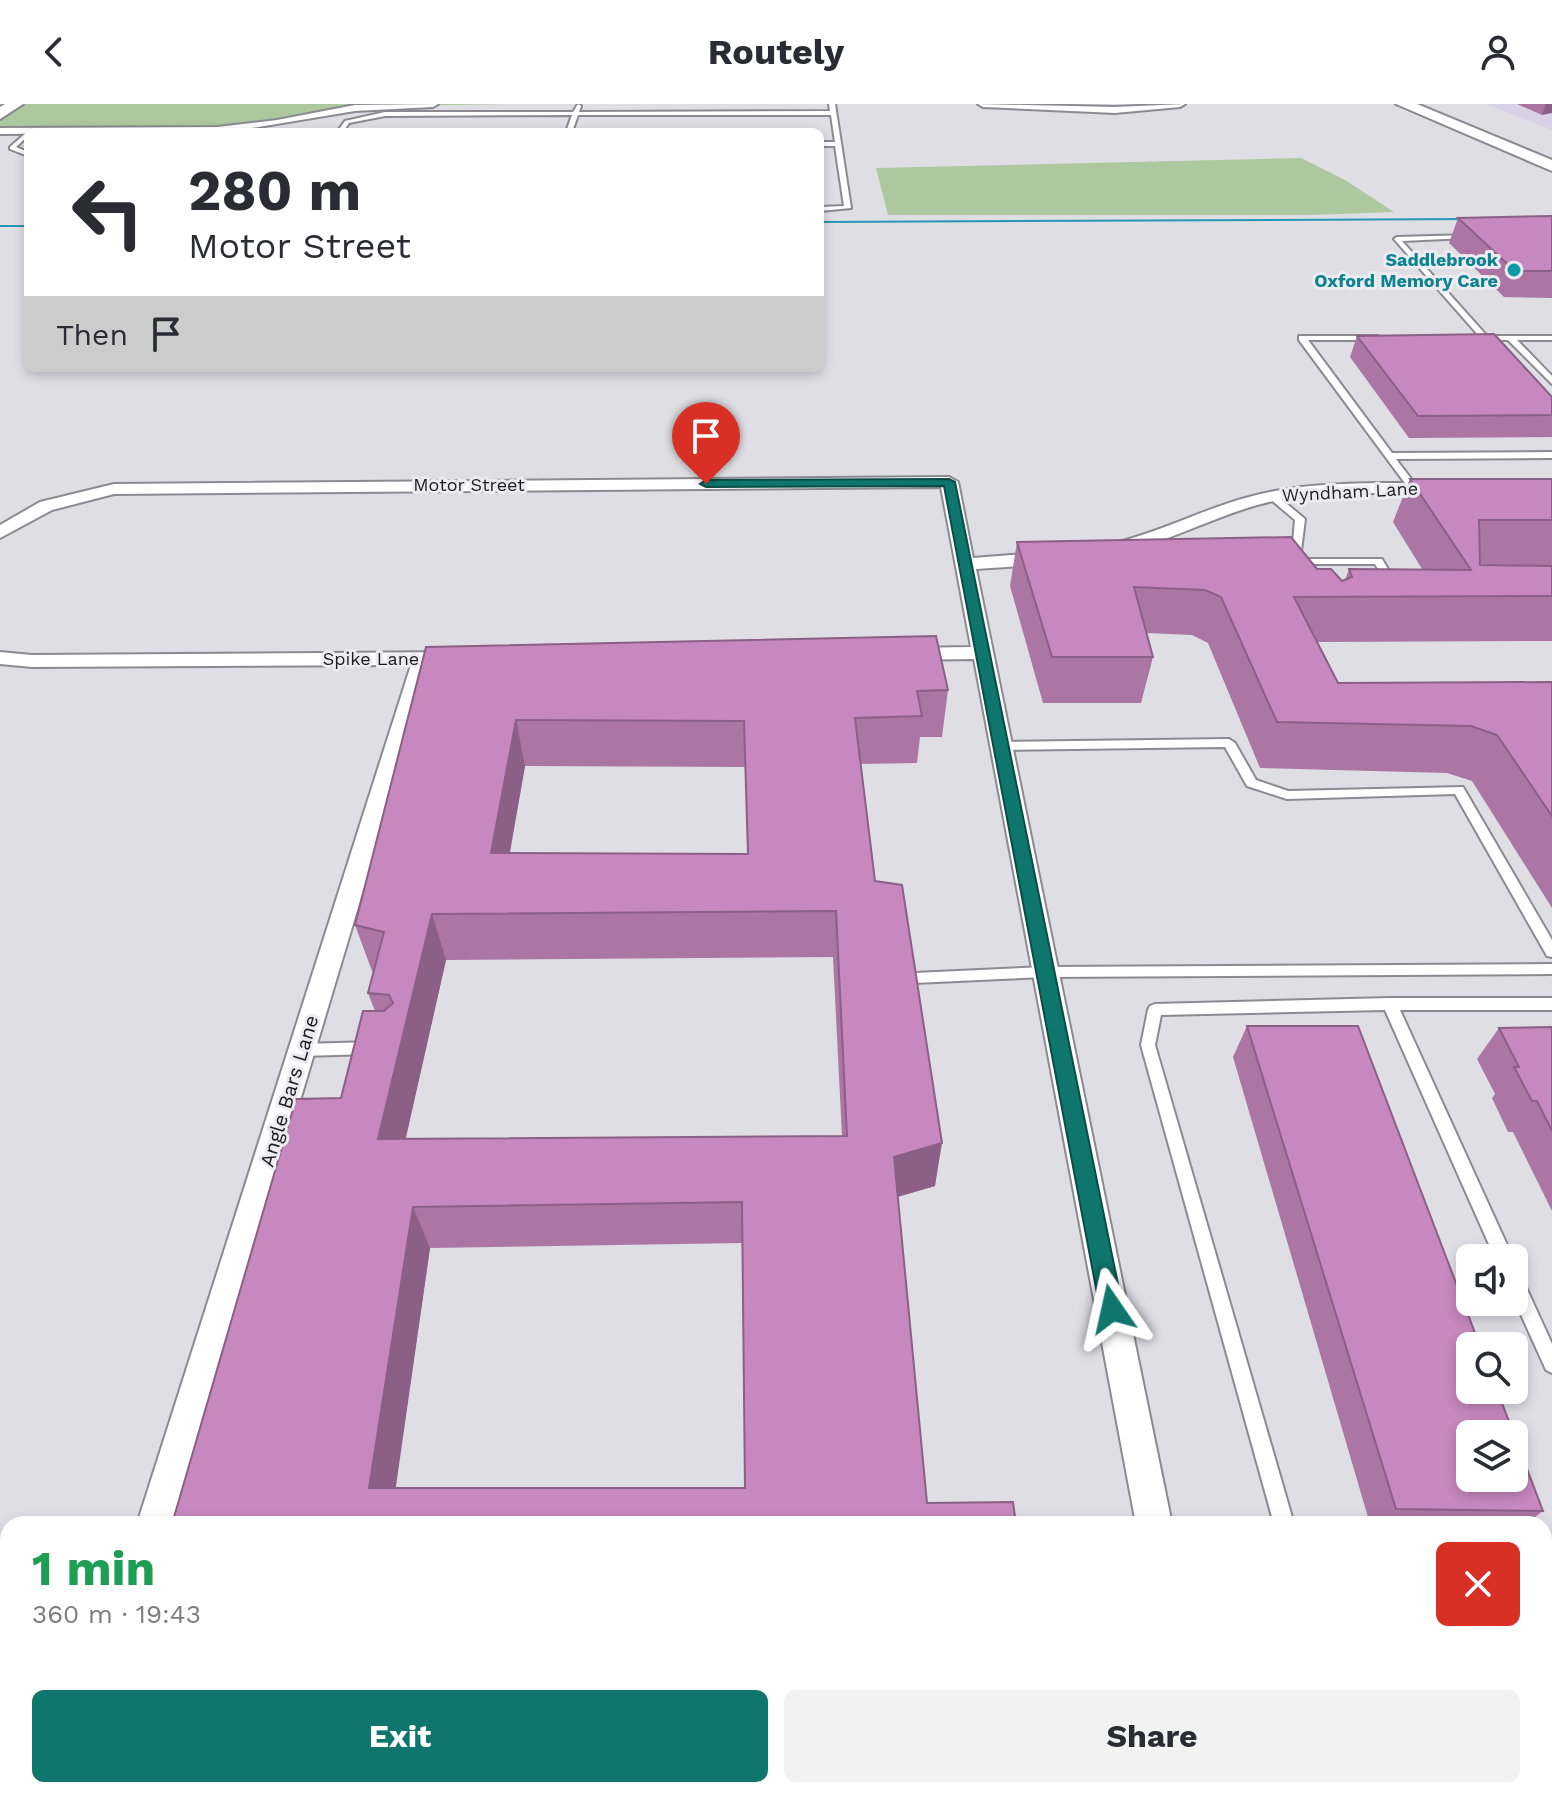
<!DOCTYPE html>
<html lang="en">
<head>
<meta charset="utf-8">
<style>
	body { margin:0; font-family:"Work Sans",sans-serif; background:#f2f2f3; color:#2b2b33; height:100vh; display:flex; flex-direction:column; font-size:30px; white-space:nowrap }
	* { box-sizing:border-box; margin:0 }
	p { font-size:26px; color:#7c7c81 }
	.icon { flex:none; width:44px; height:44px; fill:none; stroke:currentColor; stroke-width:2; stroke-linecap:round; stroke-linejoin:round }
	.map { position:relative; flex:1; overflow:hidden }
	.side { position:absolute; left:0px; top:1412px; width:1552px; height:282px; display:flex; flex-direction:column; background:#fff; border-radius:24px 24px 0 0; box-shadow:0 4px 12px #0003 }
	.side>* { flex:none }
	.guide { position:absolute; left:24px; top:24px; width:800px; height:244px; border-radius:12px; box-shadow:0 4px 12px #0003; background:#fff; color:#2b2b33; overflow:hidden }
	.fabs { position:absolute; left:1456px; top:1140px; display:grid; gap:16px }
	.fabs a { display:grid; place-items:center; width:72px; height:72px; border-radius:12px; background:#fff; box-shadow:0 4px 12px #0003; font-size:40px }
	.pin { position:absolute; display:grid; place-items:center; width:68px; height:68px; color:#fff; margin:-82px -34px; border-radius:50% 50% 50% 0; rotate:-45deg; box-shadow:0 0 8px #0007 }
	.pin .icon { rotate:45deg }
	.me { position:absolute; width:88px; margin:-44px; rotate:349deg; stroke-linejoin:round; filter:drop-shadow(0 0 6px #0008) }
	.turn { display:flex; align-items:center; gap:28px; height:168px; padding:0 32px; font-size:36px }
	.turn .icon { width:104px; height:104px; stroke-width:2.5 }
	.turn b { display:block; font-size:56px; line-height:68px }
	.then { display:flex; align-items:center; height:76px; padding:0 32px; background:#0003; gap:16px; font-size:30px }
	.round { display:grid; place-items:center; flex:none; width:84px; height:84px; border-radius:12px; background:#f2f2f3 }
	.summary { display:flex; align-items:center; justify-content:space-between; height:136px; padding:0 32px }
	h1 { font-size:48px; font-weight:700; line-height:60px; color:#1e9e55 }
	.cta { display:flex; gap:16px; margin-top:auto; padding:16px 32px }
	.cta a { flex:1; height:92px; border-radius:12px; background:#0f766e; color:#fff; font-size:32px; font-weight:700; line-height:92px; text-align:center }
	.cta a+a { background:#f2f2f3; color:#2b2b33 }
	header { display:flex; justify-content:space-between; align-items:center; height:104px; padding:0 32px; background:#fff; font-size:36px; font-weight:700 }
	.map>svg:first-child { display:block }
	.education { fill:#d8d2e7 }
	.green { fill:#adc89e }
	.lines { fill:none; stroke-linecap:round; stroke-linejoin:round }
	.stream { fill:#2796b5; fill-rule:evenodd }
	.lane-casing { stroke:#8b8a90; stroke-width:4 }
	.street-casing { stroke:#8b8a90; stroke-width:4 }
	.secondary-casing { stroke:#8b8a90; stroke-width:4 }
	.lane { fill:#fff; fill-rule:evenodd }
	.street { fill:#fff; fill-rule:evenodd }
	.secondary { fill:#fff; fill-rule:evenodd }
	.wall { fill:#ab75a4; fill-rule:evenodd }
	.shaded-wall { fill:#8b5f86 }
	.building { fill:#c788bf; stroke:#8b5f86; stroke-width:2; fill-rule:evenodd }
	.route { fill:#0f766e; stroke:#0a4d48; stroke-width:2 }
	.culture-dot { fill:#0f9aa8; stroke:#edebf2; stroke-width:3 }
	.labels { text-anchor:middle; stroke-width:6; stroke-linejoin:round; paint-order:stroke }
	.far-culture-label { font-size:18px; font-weight:bold; fill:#0d838f; stroke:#edebf2; text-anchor:end }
	.far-street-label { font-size:18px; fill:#1d1d1f; stroke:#edebf2 }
	.street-label { font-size:20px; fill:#1d1d1f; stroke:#edebf2 }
</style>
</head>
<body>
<header><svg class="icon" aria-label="back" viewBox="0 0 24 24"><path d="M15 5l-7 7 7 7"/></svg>Routely<svg class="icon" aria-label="person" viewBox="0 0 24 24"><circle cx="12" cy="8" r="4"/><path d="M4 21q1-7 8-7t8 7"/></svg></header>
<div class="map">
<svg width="1552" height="1693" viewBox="0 0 1552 1693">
	<rect width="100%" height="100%" fill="#dfdee5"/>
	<path class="education" d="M 1485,0 L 1552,0 L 1552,26 L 1494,3 Z"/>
	<path class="green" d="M 22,0 L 510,0 L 337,3 L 262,18 L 211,23 L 0,23 L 0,16 Z
		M 1301,54 L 1345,76 L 1394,108 L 1312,111 L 888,111 L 876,64 Z"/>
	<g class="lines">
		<path class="stream" d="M 1472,114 L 1470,116 L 820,119 L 820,117 Z
			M 0,121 L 28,121 L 28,123 L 0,123 Z"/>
		<defs>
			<path id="lane" d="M 578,0 L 581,2 L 579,8 L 830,7 L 829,0 L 835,0 L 851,104 L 820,107 L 820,103 L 844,102 L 835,42 L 820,42 L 820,38 L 835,38 L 831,11 L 578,11 L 572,28 L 566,28 L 572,11 L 385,12 L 349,19 L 343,28 L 337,28 L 345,17 L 385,8 L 573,8 Z
				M 28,27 L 30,28 L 28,28 L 28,32 L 16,43 L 28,48 L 28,52 L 10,45 L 10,43 Z
				M 1469,131 L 1467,134 L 1402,137 L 1487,232 L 1552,232 L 1552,236 L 1517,236 L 1552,272 L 1552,280 L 1508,236 L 1477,236 L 1479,232 L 1394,135 L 1397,133 Z
				M 1299,232 L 1378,232 L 1378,236 L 1308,236 L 1392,349 L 1552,348 L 1552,354 L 1396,355 L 1418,384 L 1410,386 L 1299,236 Z
				M 1269,390 L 1275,390 L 1305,415 L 1300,455 L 1382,455 L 1398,482 L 1397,484 L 1389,484 L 1375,460 L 1291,460 L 1295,416 L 1269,394 Z
				M 1229,635 L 1235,639 L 1256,676 L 1288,687 L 1463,683 L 1552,836 L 1552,853 L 1547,852 L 1455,690 L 1287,695 L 1247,682 L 1225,643 L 1001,646 L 995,642 L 1001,638 Z
				M 1552,860 L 1552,870 L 1045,873 L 914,879 L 909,878 L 907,874 L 909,870 L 914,869 L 1045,863 Z
				M 1390,894 L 1552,894 L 1552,906 L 1400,906 L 1513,1154 L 1495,1154 L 1385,906 L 1161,911 L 1155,941 L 1294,1420 L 1274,1420 L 1141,941 L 1148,906 L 1150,902 L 1155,900 Z
				M 373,938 L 378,940 L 380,944 L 378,948 L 373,950 L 301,952 L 296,950 L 294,946 L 296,942 L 301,940 Z
				M 1514,1168 L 1520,1170 L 1552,1240 L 1552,1269 L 1546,1266 L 1514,1195 Z
				M 1552,1456 L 1552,1476 L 1544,1478 L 1544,1458 Z"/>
			<path id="street" d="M 438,0 L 433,3 L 355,7 L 228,28 L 0,30 L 0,24 L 217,23 L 277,16 L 355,1 Z
				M 978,0 L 1115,3 L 1185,0 L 1180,3 L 1115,9 L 983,3 Z
				M 949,373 L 958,378 L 973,454 L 1050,448 L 1059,454 L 1050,460 L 976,465 L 1172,1420 L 1136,1420 L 974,555 L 906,556 L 896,550 L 906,544 L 971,543 L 941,383 L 114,390 L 52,406 L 0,434 L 0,421 L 40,398 L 114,380 Z
				M 1378,379 L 1440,379 L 1449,384 L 1440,389 C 1382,390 1318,385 1261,400 C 1213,413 1170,437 1121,449 L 1112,443 L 1114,439 C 1161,428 1203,405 1249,393 C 1291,381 1334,380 1378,379 Z
				M 0,548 L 32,551 L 459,548 L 469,554 L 459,560 L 431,560 L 173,1420 L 137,1420 L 411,561 L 32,563 L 0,560 Z
				M 1552,1665 L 1552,1693 L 1503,1693 L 1506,1686 L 1544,1686 L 1544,1667 Z
				M 51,1686 L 93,1686 L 91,1693 L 49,1693 Z
				M 1185,1686 L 1227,1686 L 1229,1693 L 1187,1693 Z"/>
			<path id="secondary" d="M 5,0 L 23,0 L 0,15 L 0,3 Z
				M 1396,0 L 1417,0 L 1552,56 L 1552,67 Z"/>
		</defs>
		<use href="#lane" class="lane-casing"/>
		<use href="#street" class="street-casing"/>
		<use href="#secondary" class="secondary-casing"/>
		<use href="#lane" class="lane"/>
		<use href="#street" class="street"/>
		<use href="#secondary" class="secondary"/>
	</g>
	<path class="wall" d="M 1517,0 L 1552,0 L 1542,11 Z
		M 1552,112 L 1552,194 L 1504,193 L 1449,139 L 1458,114 Z
		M 1357,232 L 1552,293 L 1552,333 L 1409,334 L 1350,253 Z
		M 1410,375 L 1552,375 L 1552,461 L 1480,461 L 1552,462 L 1552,537 L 1317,538 L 1338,579 L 1552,578 L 1552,804 L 1472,677 L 1447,669 L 1260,664 L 1208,539 L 1192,531 L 1147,529 L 1153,553 L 1141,599 L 1043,599 L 1010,482 L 1017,438 L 1317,465 L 1342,477 L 1345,476 L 1349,465 L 1422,465 L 1393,418 Z
		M 426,543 L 948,586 L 942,633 L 920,633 L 917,659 L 860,660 L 875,777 L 935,1082 L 898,1093 L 927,1399 L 172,1420 L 375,907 L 368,889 L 374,868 L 372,867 L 355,821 ZM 525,662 L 745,663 L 748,750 L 510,749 ZM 833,853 L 842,1032 L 405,1035 L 446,856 ZM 742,1139 L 745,1384 L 395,1384 L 430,1144 Z
		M 1247,922 L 1543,1407 L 1526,1420 L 1370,1420 L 1233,953 Z
		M 1552,923 L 1552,1107 L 1513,1028 L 1508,1028 L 1492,994 L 1495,990 L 1477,955 L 1499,924 Z"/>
	<path class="shaded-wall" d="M 1546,0 L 1552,0 L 1552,9 L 1542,11 Z
		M 516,616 L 525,662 L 501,795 L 491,749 Z
		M 432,810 L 446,856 L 396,1078 L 378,1035 Z
		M 942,1039 L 935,1082 L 889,1095 L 894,1053 Z
		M 413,1103 L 430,1144 L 391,1417 L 369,1384 Z"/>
	<path class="building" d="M 1552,112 L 1552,167 L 1515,167 L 1458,114 Z
		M 1494,230 L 1552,293 L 1552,311 L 1418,312 L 1357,232 Z
		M 1410,375 L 1552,375 L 1552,416 L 1479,416 L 1480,461 L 1552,462 L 1552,492 L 1294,493 L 1338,579 L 1552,578 L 1552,712 L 1497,631 L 1471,622 L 1277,618 L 1221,493 L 1205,486 L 1134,483 L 1153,553 L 1052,553 L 1017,438 L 1291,433 L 1317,465 L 1331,465 L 1342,477 L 1352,473 L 1349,465 L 1471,466 Z
		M 936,532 L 948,586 L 917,587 L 922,612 L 855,614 L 875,777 L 902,781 L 942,1039 L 894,1053 L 927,1399 L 1013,1398 L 1016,1420 L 172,1420 L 296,995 L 341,994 L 363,907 L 384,907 L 393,899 L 389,891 L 368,889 L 384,828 L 355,821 L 426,543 ZM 516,616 L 744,617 L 748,750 L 491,749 ZM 836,807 L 847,1032 L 378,1035 L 432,810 ZM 742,1098 L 745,1384 L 369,1384 L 413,1103 Z
		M 1247,922 L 1358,922 L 1480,1242 L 1470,1242 L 1470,1286 L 1497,1286 L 1543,1407 L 1396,1405 ZM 1470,1330 L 1514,1330 L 1514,1374 L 1470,1374 Z
		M 1552,923 L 1552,1027 L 1537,997 L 1532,997 L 1514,963 L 1519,963 L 1499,924 Z"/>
	<path class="route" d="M 949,375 L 955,378 L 1123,1205 L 1120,1213 L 1112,1216 L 1104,1213 L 1100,1205 L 944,382 L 706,383 L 700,380 L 706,376 Z"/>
	<circle class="culture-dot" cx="1514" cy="166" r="8"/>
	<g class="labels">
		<g class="far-culture-label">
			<text x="1498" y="162">Saddlebrook<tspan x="1498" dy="21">Oxford Memory Care</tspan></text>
		</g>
		<g class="far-street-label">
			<text x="469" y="387">Motor Street</text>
			<text transform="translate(1350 388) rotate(-3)" y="6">Wyndham Lane</text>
			<text x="371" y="561">Spike Lane</text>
		</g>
		<g class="street-label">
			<text transform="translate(289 987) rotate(-73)" y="7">Angle Bars Lane</text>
		</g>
	</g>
</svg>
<div class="fabs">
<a><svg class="icon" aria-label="sound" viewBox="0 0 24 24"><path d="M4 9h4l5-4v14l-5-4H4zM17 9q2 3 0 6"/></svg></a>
<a><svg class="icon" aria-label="search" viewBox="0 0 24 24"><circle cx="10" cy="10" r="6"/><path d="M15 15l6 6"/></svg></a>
<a><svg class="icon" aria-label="layers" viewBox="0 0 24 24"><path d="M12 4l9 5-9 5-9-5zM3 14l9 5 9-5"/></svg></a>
</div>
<div class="pin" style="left:706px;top:380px;background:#d93025"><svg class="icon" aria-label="arrive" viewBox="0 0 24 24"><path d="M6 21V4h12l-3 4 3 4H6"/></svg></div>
<svg class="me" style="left:1112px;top:1205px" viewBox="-20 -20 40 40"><path d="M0-17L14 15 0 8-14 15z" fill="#0f766e" stroke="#fff" stroke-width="4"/></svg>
<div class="guide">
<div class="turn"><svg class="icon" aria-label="left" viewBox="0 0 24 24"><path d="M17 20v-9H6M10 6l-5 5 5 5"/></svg><div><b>280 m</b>Motor Street</div></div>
<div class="then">Then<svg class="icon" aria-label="arrive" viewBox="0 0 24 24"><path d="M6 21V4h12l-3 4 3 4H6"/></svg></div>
</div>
<section class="side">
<div class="summary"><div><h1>1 min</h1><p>360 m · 19:43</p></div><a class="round" style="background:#d93025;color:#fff"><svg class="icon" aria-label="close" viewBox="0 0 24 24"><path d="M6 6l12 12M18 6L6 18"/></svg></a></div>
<div class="cta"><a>Exit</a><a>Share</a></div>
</section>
</div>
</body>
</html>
